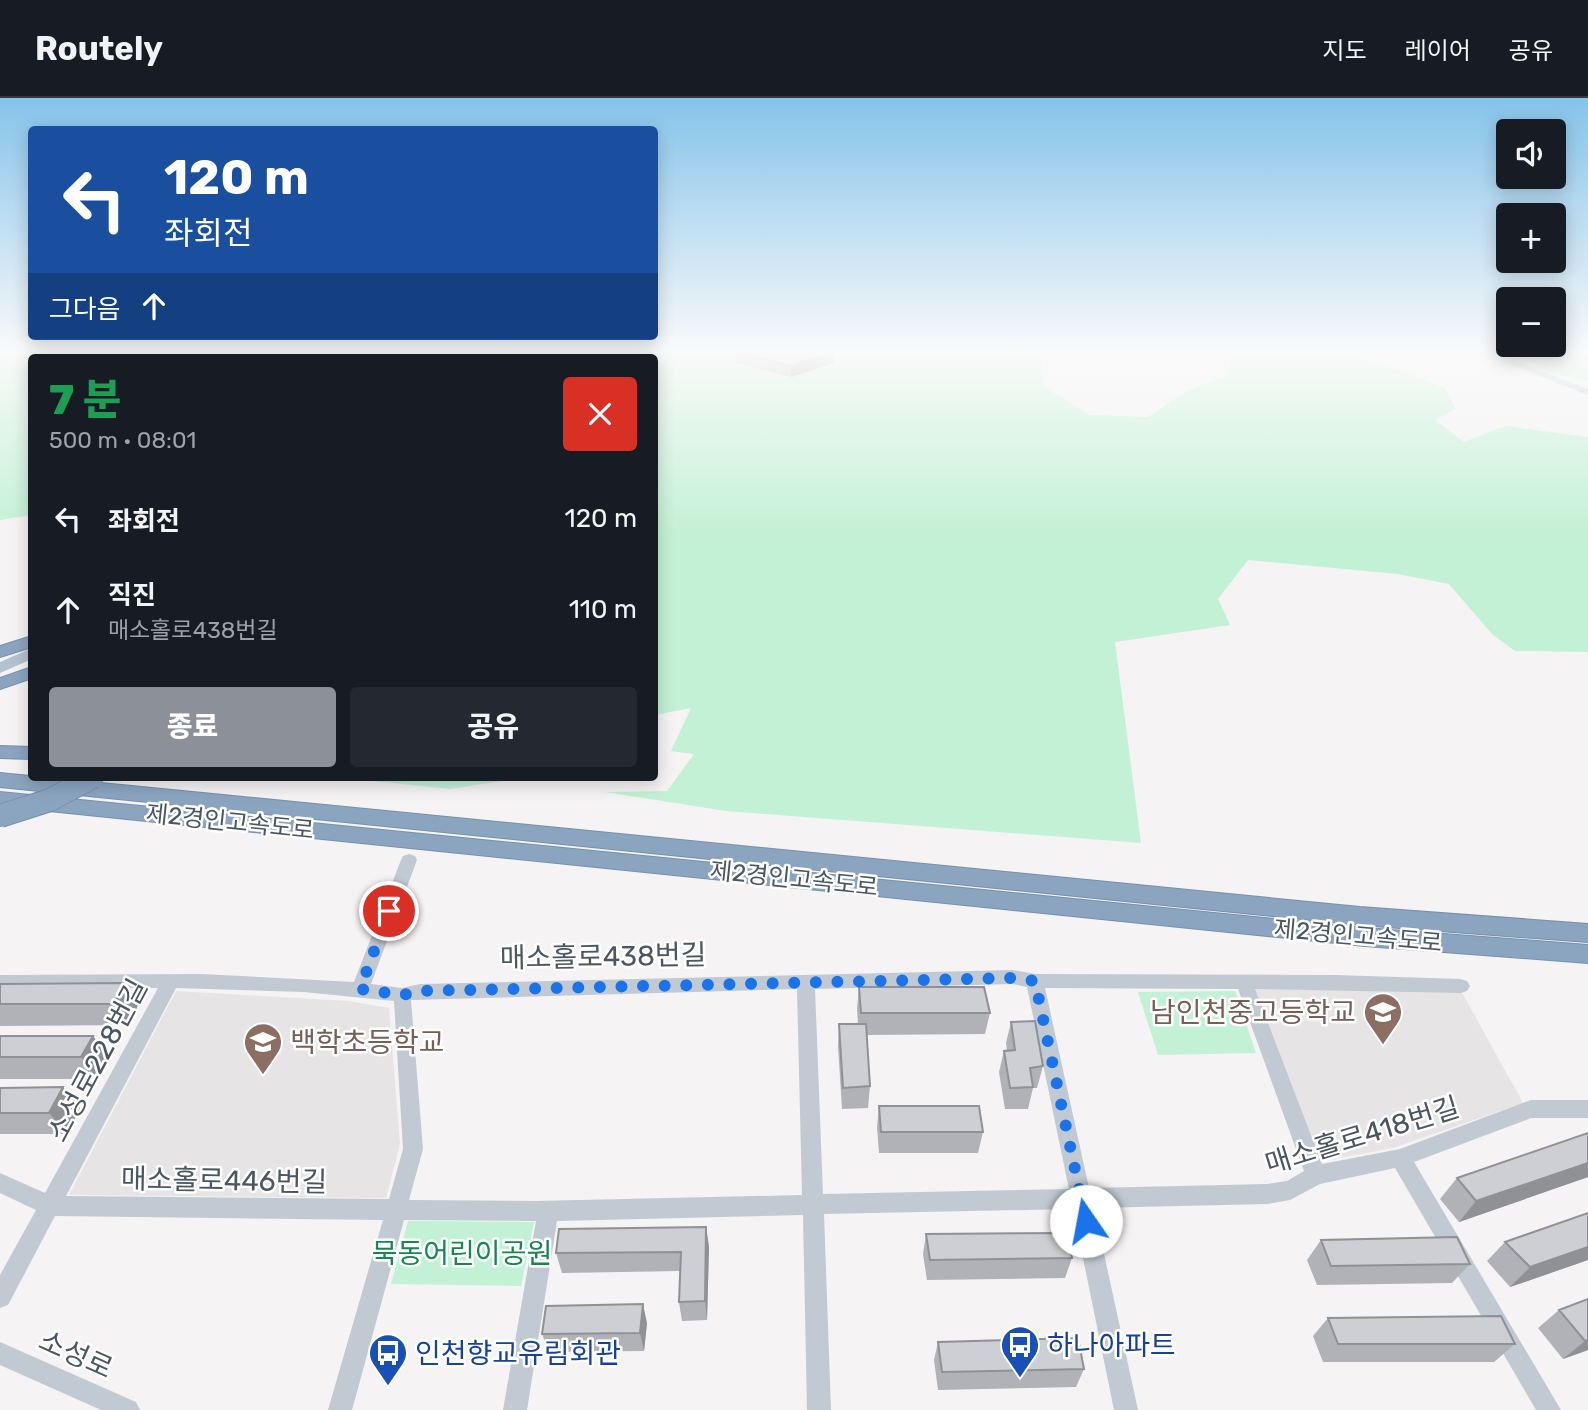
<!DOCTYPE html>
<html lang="ko">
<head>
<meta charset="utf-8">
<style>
	body { margin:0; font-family:Rubik,"Noto Sans KR",sans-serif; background:#242831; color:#f1f3f6; height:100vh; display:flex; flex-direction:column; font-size:26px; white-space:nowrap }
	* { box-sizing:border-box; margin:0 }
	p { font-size:23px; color:#9ea1a6 }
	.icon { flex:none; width:38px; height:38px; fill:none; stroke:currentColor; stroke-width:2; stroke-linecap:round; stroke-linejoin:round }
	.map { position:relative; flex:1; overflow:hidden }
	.side { position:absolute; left:28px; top:256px; width:630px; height:427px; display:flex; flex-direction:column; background:#171b24; border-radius:7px; box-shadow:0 4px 18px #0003 }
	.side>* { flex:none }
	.guide { position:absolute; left:28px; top:28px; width:630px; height:214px; border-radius:7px; box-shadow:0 4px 18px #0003; background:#1a4fa0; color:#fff; overflow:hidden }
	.buttons { position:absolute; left:1496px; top:21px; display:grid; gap:14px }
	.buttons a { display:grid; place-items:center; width:70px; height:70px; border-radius:7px; background:#171b24; box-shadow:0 4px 18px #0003; font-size:35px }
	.pin { position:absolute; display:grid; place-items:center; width:60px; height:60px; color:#fff; margin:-30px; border:4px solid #fff; border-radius:50%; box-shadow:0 2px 7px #0007 }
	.me { position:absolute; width:77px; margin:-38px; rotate:348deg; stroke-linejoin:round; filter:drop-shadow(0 0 5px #0008) }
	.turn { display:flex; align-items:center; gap:24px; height:147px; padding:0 21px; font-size:32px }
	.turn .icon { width:91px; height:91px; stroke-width:2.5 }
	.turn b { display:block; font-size:49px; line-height:60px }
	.then { display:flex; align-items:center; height:66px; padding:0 21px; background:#0003; gap:14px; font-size:26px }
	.round { display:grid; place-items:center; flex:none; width:74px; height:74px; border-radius:7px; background:#242831 }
	.summary { display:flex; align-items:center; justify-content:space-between; height:119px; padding:0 21px }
	h1 { font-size:42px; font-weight:800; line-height:52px; color:#1e9e55 }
	.button { display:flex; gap:14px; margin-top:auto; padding:14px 21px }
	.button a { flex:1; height:80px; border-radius:7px; background:#8c9099; color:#fff; font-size:28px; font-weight:800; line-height:80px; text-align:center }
	.button a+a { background:#242831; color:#f1f3f6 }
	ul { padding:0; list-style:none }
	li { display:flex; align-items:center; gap:21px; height:91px; padding:0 21px }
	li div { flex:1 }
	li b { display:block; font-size:26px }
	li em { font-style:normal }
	header { display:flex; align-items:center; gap:42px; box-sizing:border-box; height:98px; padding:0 35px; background:#171b24; border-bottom:2px solid #363941 }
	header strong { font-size:33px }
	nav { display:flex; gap:38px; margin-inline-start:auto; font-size:24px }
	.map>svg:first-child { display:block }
	.education { fill:#e6e4e5 }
	.green { fill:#c3f1d5 }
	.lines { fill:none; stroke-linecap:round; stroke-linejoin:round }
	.major-tunnel { stroke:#caccce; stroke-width:11; stroke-dasharray:11 6; stroke-linecap:butt }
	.highway-casing { stroke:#7690ad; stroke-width:2 }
	.minor { fill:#c1cad2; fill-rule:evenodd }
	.major { fill:#b3c2d1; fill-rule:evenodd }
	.highway { fill:#8ba5c1; fill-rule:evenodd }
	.highway-bridge-casing { stroke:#7690ad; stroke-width:24; stroke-linecap:butt }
	.highway-bridge { stroke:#8ba5c1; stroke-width:22 }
	.wall { fill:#b0b2b7 }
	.shaded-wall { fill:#909195 }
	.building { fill:#cdcfd5; stroke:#909195; stroke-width:2 }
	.route { stroke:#1a73e8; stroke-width:12; stroke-dasharray:0 21.6 }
	.labels { text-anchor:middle; stroke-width:5; stroke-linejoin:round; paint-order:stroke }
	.street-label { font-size:24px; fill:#4a5661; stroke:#fff }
	.near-street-label { font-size:28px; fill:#4a5661; stroke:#fff }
	.near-education-label { font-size:28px; fill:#785e54; stroke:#fff; text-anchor:end }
	.near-park-label { font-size:28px; fill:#17864f; stroke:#fff }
	.near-transit-label { font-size:28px; fill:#164399; stroke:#fff; text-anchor:start }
</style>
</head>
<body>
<header>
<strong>Routely</strong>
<nav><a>지도</a><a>레이어</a><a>공유</a></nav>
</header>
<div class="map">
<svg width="1588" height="1312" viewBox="0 0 1588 1312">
	<rect width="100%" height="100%" fill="#f5f3f3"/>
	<path class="education" d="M 1252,888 L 1460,891 L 1523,1005 L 1393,1050 L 1320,1064 Z
		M 176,893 L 348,903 L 389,910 L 400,1046 L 386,1100 L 69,1097 Z"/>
	<path class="green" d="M 0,253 L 1064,253 L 1042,261 L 1044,289 L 1090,317 L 1148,319 L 1188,292 L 1227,278 L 1231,261 L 1225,255 L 1230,253 L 1303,253 L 1369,261 L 1445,290 L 1456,311 L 1435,322 L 1464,344 L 1505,328 L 1588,339 L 1588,554 L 1515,553 L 1492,536 L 1449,486 L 1398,476 L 1248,462 L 1218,501 L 1230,527 L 1115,544 L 1141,745 L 726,713 L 605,694 L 667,693 L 694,656 L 671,653 L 691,610 L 655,617 L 654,259 L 32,259 L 31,417 L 0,422 Z
		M 1520,253 L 1588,253 L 1588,283 L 1549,274 Z
		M 335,679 L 527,679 L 450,691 Z
		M 1235,893 L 1256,955 L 1158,957 L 1138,894 Z
		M 408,1123 L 534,1124 L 521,1188 L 391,1186 Z"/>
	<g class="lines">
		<path class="major-tunnel" d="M 523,259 L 529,253
			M 555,259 L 561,253"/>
		<defs>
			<path id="highway" d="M 32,538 L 32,549 L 0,559 L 0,548 Z
				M 32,569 L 32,580 L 0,591 L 0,580 Z
				M 0,648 L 32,649 L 32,661 L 0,660 Z
				M 0,675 L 1360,809 L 1588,826 L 1588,844 L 1360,827 L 0,689 Z
				M 0,694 L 1365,830 L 1588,847 L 1588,865 L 1365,848 L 0,708 Z"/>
		</defs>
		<use href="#highway" class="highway-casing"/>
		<path class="minor" d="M 1130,253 L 1140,253 L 1132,259 L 1126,259 L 1125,257 Z
			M 1477,253 L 1489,253 L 1588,291 L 1588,297 Z
			M 409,756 L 415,758 L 417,762 L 371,886 L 402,890 L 420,886 L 1013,872 L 1035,876 L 1335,877 L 1461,881 L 1467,883 L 1470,888 L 1467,893 L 1461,895 L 1255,891 L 1322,1066 L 1400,1051 L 1531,1002 L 1588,1002 L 1588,1020 L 1531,1020 L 1414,1064 L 1561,1312 L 1536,1312 L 1395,1070 L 1320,1086 L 1290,1102 L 1267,1106 L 1094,1110 L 1138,1312 L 1114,1312 L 1073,1111 L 824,1116 L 831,1312 L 807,1312 L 803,1117 L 557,1123 L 527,1312 L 503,1312 L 536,1123 L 404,1122 L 352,1312 L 328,1312 L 383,1122 L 55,1118 L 8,1207 L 0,1210 L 0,1177 L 36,1112 L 0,1095 L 0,1075 L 45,1095 L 158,890 L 0,891 L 0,877 L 202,876 L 354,884 L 401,762 L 403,758 ZM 1013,886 L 1027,889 L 1069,1091 L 823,1096 L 815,891 ZM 176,890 L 303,894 L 394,903 L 403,1051 L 389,1101 L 66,1098 ZM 1045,890 L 1238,891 L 1304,1073 L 1287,1083 L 1267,1086 L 1089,1090 ZM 797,891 L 802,1097 L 537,1103 L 409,1102 L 423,1051 L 411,902 Z
			M 0,1244 L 136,1304 L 140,1312 L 101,1312 L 0,1267 Z"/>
		<path class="major" d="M 32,550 L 32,561 L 0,575 L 0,564 Z"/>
		<use href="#highway" class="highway"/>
		<defs>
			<path id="highway-bridge" d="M 0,718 L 50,702 L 93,679"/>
		</defs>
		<use href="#highway-bridge" class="highway-bridge-casing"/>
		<use href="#highway-bridge" class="highway-bridge"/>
	</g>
	<path class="wall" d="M 736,254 L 833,254 L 833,265 L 791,279 L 736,265 Z
		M 0,886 L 138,907 L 129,927 L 0,928 Z
		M 859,889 L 990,915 L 985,936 L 867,937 L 870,988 L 868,1010 L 842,1011 L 838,948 L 839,926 L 858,926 L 857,911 Z
		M 1011,924 L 1043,968 L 1037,990 L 1033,990 L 1028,1011 L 1005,1011 L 999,974 L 1004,953 L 1007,952 L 1006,945 Z
		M 0,938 L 93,938 L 109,960 L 97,981 L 0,981 Z
		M 0,990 L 80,1010 L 67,1036 L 0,1036 Z
		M 879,1008 L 983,1034 L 978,1055 L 879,1055 L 877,1029 Z
		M 1588,1035 L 1588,1079 L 1459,1124 L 1440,1101 L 1457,1080 Z
		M 1588,1115 L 1588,1162 L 1510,1189 L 1487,1163 L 1505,1144 Z
		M 706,1129 L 709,1149 L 707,1222 L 682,1223 L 679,1204 L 680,1173 L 562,1175 L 556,1155 Z
		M 926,1136 L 1072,1160 L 1065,1180 L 927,1182 L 923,1156 Z
		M 1321,1142 L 1470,1166 L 1452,1185 L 1317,1187 L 1307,1162 Z
		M 1588,1201 L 1588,1252 L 1563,1261 L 1538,1230 L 1559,1212 Z
		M 1328,1220 L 1515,1246 L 1494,1264 L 1323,1264 L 1313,1238 Z
		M 647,1225 L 644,1253 L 549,1254 L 542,1236 Z
		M 938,1244 L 1084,1271 L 1076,1289 L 938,1292 L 934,1262 Z"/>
	<path class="shaded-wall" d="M 833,254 L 833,265 L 791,279 L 791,268 Z
		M 124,885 L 138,907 L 129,927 L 114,906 Z
		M 93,938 L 109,960 L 97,981 L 81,959 Z
		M 63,989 L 80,1010 L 67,1036 L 49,1015 Z
		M 1588,1065 L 1588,1079 L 1459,1124 L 1476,1103 Z
		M 706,1129 L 709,1149 L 707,1222 L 705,1203 Z
		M 1588,1149 L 1588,1162 L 1510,1189 L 1530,1169 Z
		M 643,1206 L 647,1225 L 644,1253 L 640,1235 Z
		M 1588,1242 L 1588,1252 L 1563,1261 L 1585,1243 Z"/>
	<path class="building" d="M 740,253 L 831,253 L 833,254 L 791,268 L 736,254 Z
		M 124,885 L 114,906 L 0,906 L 0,886 Z
		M 859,889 L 984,889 L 990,915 L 861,915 Z
		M 1035,923 L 1043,968 L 1030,970 L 1033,989 L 1010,990 L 1004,953 L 1015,952 L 1011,924 Z
		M 839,926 L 866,926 L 870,988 L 843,990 Z
		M 0,938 L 93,938 L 81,959 L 0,959 Z
		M 63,989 L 49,1015 L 0,1015 L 0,990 Z
		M 879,1008 L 979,1008 L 983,1034 L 881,1034 Z
		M 1588,1035 L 1588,1065 L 1476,1103 L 1457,1080 Z
		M 1588,1115 L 1588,1149 L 1530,1169 L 1505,1144 Z
		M 706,1129 L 705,1203 L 679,1204 L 681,1154 L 556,1155 L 559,1131 Z
		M 1067,1135 L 1072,1160 L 930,1162 L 926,1136 Z
		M 1457,1139 L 1470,1166 L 1331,1168 L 1321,1142 Z
		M 1588,1201 L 1588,1242 L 1585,1243 L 1559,1212 Z
		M 643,1206 L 640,1235 L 542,1236 L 546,1208 Z
		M 1501,1218 L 1515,1246 L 1338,1246 L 1328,1220 Z
		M 1078,1240 L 1084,1271 L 942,1274 L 938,1244 Z"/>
	<linearGradient id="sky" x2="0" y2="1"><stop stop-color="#85c3ea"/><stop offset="0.58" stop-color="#fafafa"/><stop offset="1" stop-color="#fafafa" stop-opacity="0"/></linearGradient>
	<rect width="1588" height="437" fill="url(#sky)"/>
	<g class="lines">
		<path class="route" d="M 389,813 L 360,891 L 402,897 L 420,893 L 1013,880 L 1035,883 L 1086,1123"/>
	</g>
	<defs>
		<symbol id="school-pin" viewBox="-11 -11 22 30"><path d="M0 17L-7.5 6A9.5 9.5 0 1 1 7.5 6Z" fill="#8d6e63" stroke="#fff"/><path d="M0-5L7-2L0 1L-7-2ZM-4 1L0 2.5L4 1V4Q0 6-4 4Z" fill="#fff"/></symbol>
		<symbol id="bus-pin" viewBox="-11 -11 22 30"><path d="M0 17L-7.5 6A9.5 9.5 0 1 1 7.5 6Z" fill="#1a4fb4" stroke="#fff"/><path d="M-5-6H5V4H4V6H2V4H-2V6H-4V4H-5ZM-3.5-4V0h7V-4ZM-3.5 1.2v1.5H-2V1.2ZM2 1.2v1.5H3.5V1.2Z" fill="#fff"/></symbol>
	</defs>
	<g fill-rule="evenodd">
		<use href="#school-pin" x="1361" y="892" width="44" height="60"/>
		<use href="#school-pin" x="241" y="922" width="44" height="60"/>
		<use href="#bus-pin" x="998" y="1225" width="44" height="60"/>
		<use href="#bus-pin" x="366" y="1233" width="44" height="60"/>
	</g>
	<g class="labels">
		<g class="street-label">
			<text transform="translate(230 724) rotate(6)" y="8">제2경인고속도로</text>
			<text transform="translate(794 781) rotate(6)" y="8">제2경인고속도로</text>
			<text transform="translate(1358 838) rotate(5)" y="8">제2경인고속도로</text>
		</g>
		<g class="near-street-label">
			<text transform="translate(603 858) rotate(-1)" y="10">매소홀로438번길</text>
			<text transform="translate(97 962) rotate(-62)" y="10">소성로228번길</text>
			<text transform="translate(1362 1037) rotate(-17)" y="10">매소홀로418번길</text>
			<text transform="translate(224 1082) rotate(1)" y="10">매소홀로446번길</text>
			<text transform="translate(76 1256) rotate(24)" y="10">소성로</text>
		</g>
		<g class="near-education-label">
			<text x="1356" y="924">남인천중고등학교</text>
			<text x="290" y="954" text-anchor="start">백학초등학교</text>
		</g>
		<g class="near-park-label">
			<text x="462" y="1165">묵동어린이공원</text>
		</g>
		<g class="near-transit-label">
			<text x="1047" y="1257">하나아파트</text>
			<text x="415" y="1265">인천향교유림회관</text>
		</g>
	</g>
</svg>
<div class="buttons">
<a><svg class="icon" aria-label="sound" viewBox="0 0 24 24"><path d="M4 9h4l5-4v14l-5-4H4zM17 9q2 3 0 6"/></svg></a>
<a>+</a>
<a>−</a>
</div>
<div class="pin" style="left:389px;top:813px;background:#d93025"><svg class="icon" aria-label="arrive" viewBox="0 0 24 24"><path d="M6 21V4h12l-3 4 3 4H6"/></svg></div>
<svg class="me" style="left:1086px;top:1123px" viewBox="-20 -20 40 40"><circle r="19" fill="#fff"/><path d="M0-13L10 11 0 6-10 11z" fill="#1a73e8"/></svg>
<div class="guide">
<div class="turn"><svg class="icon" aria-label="left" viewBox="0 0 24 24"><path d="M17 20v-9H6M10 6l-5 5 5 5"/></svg><div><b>120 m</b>좌회전</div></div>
<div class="then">그다음<svg class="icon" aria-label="ahead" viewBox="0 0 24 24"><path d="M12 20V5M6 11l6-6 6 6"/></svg></div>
</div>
<section class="side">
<div class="summary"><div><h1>7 분</h1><p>500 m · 08:01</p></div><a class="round" style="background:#d93025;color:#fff"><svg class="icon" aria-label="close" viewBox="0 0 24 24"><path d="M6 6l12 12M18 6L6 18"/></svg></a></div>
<ul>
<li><svg class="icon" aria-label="left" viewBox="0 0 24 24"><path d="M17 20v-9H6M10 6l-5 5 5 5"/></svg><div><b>좌회전</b></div><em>120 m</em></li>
<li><svg class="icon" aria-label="ahead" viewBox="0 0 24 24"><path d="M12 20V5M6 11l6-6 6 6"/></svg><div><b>직진</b><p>매소홀로438번길</p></div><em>110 m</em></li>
</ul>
<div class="button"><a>종료</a><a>공유</a></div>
</section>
</div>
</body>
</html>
